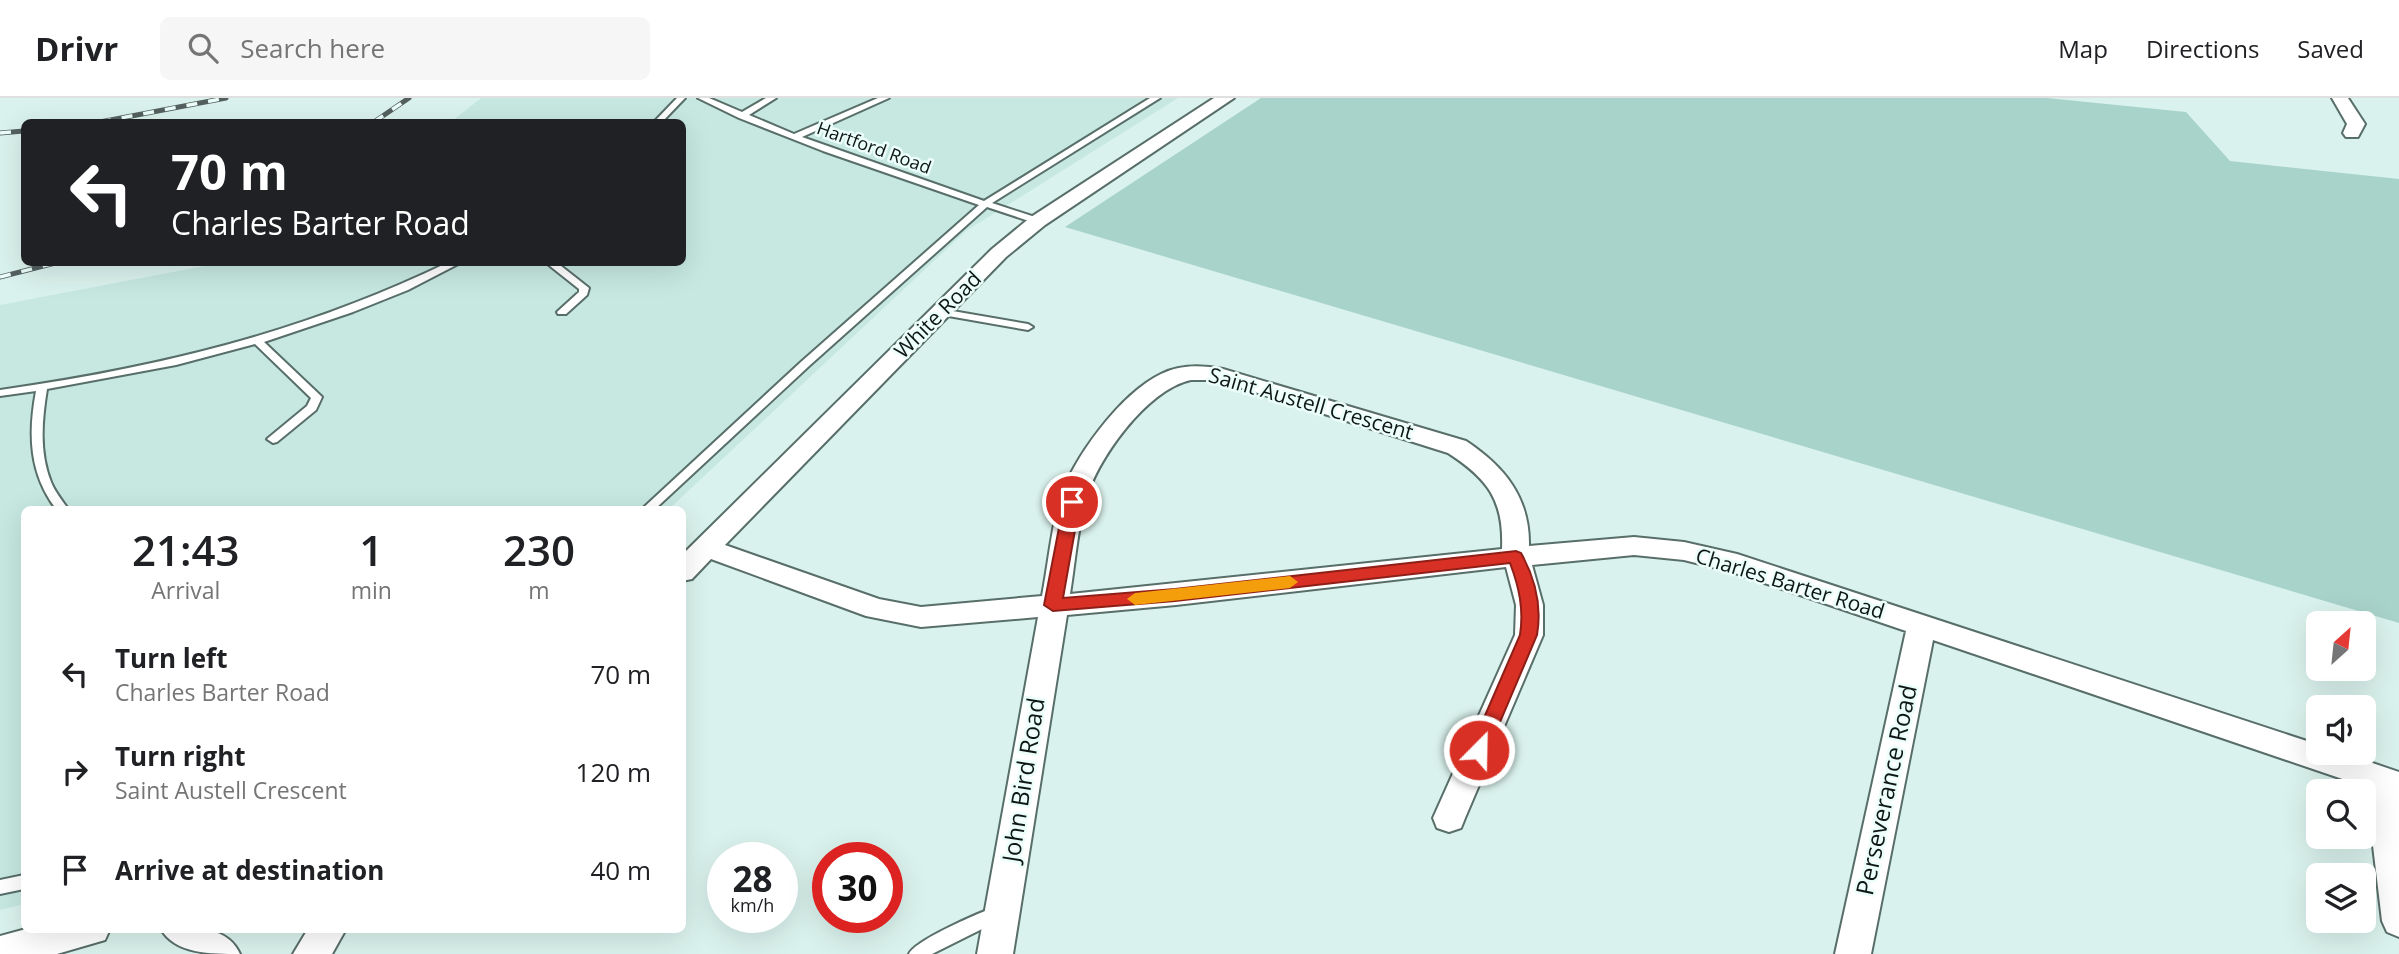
<!DOCTYPE html>
<html lang="en">
<head>
<meta charset="utf-8">
<style>
	body { margin:0; font-family:"Open Sans",sans-serif; background:#f6f6f6; color:#202124; height:100vh; display:flex; flex-direction:column; font-size:26px; white-space:nowrap }
	* { box-sizing:border-box; margin:0 }
	p { font-size:23px; color:#757577 }
	.icon { flex:none; width:38px; height:38px; fill:none; stroke:currentColor; stroke-width:2; stroke-linecap:round; stroke-linejoin:round }
	.map { position:relative; flex:1; overflow:hidden }
	.sheet { position:absolute; left:21px; top:408px; width:665px; height:427px; display:flex; flex-direction:column; background:#fff; border-radius:10px; box-shadow:0 7px 28px #0002 }
	.sheet>* { flex:none }
	.guide { position:absolute; left:21px; top:21px; width:665px; height:147px; border-radius:10px; box-shadow:0 7px 28px #0002; background:#202124; color:#fff; overflow:hidden }
	.needle { width:46px; rotate:27deg }
	.controls { position:absolute; left:2306px; top:513px; display:grid; gap:14px }
	.controls a { display:grid; place-items:center; width:70px; height:70px; border-radius:10px; background:#fff; box-shadow:0 7px 28px #0002; font-size:35px }
	.speed { position:absolute; left:707px; top:744px; display:flex; gap:14px; font-size:35px; font-weight:700; text-align:center }
	.speed>* { display:grid; place-content:center; width:91px; height:91px; border-radius:50%; background:#fff; box-shadow:0 7px 28px #0002; line-height:1 }
	.speed small { font-size:18px; font-weight:400 }
	.speed .limit { border:10px solid #d22; background:#fff; color:#111 }
	.pin { position:absolute; display:grid; place-items:center; width:60px; height:60px; color:#fff; margin:-30px; border:4px solid #fff; border-radius:50%; box-shadow:0 2px 7px #0007 }
	.me { position:absolute; width:77px; margin:-38px; rotate:23deg; stroke-linejoin:round; filter:drop-shadow(0 0 5px #0008) }
	.turn { display:flex; align-items:center; gap:24px; height:147px; padding:0 35px; font-size:32px }
	.turn .icon { width:91px; height:91px; stroke-width:2.5 }
	.turn b { display:block; font-size:49px; line-height:60px }
	.eta { display:flex; justify-content:space-evenly; align-items:center; height:119px; text-align:center }
	.eta b { font-size:42px; font-weight:600; line-height:49px }
	ul { padding:0; list-style:none }
	li { display:flex; align-items:center; gap:21px; height:98px; padding:0 35px }
	li div { flex:1 }
	li b { display:block; font-size:26px }
	li em { font-style:normal }
	header { display:flex; align-items:center; gap:42px; box-sizing:border-box; height:98px; padding:0 35px; background:#fff; border-bottom:2px solid #e0e0e0 }
	header strong { font-size:33px }
	nav { display:flex; gap:38px; margin-inline-start:auto; font-size:24px }
	.search { width:490px; height:63px; background:#f6f6f6; display:flex; align-items:center; gap:18px; box-sizing:border-box; padding:0 24px; border-radius:10px; color:#757577; font-size:26px }
	.map>svg:first-child { display:block }
	.built { fill:#c6e8e1 }
	.green { fill:#a8d3ca }
	.lines { fill:none; stroke-linecap:round; stroke-linejoin:round }
	.service-casing { stroke:#586e69; stroke-width:4 }
	.minor-casing { stroke:#586e69; stroke-width:4 }
	.service { fill:#fff; fill-rule:evenodd }
	.minor { fill:#fff; fill-rule:evenodd }
	.rail-casing { stroke:#53605e; stroke-width:5 }
	.rail { stroke:#ebfefa; stroke-width:3.5; stroke-dasharray:11; stroke-linecap:butt }
	.route { fill:#d93025; stroke:#8d1f18; stroke-width:2 }
	.slow { fill:#f59e0b }
	.labels { text-anchor:middle; stroke-width:5; stroke-linejoin:round; paint-order:stroke }
	.far-street-label { font-size:18px; fill:#0f1716; stroke:#ebfefa }
	.street-label { font-size:21px; fill:#0f1716; stroke:#ebfefa }
	.near-street-label { font-size:24px; fill:#0f1716; stroke:#ebfefa }
</style>
</head>
<body>
<header>
<strong>Drivr</strong>
<div class="search"><svg class="icon" aria-label="search" viewBox="0 0 24 24"><circle cx="10" cy="10" r="6"/><path d="M15 15l6 6"/></svg>Search here</div>
<nav><a>Map</a><a>Directions</a><a>Saved</a></nav>
</header>
<div class="map">
<svg width="2399" height="856" viewBox="0 0 2399 856">
	<rect width="100%" height="100%" fill="#daf2ed"/>
	<path class="built" d="M 481,0 L 1178,0 L 966,133 L 669,411 L 24,411 L 24,806 L 0,812 L 0,207 L 220,165 L 682,164 L 682,24 L 451,24 Z"/>
	<path class="green" d="M 1261,0 L 2047,0 L 2186,14 L 2230,63 L 2399,81 L 2399,525 L 1065,129 Z"/>
	<g class="lines">
		<defs>
			<path id="service" d="M 677,0 L 685,0 L 662,24 L 654,24 Z
				M 698,0 L 709,0 L 742,14 L 766,0 L 776,0 L 749,17 L 794,36 L 878,0 L 889,0 L 802,39 L 984,103 L 1150,0 L 1160,0 L 992,105 L 1041,121 L 1041,125 L 1035,125 L 987,109 L 809,268 L 655,411 L 642,411 L 801,264 L 979,107 L 823,53 L 739,20 Z
				M 449,164 L 462,164 L 408,192 L 353,214 L 264,244 L 322,299 L 316,312 L 277,344 L 273,345 L 267,341 L 307,308 L 311,300 L 255,246 L 176,267 L 47,291 C 42,322 39,354 51,384 C 55,394 62,402 68,411 L 56,411 C 29,375 28,336 36,293 L 0,298 L 0,292 C 160,269 302,235 449,164 Z
				M 545,164 L 556,164 L 589,190 L 587,197 L 566,216 L 558,216 L 557,214 L 579,194 L 579,191 Z
				M 941,211 L 1028,226 L 1033,229 L 1028,232 L 937,216 L 937,212 Z
				M 24,777 L 24,791 L 0,796 L 0,782 Z
				M 998,808 L 1004,810 L 1006,815 L 1004,820 L 932,856 L 909,856 C 915,842 981,814 998,808 Z"/>
			<path id="minor" d="M 1214,0 L 1234,0 L 1045,127 L 1006,159 L 725,447 L 879,501 L 921,509 L 1042,498 C 1048,467 1051,434 1059,404 C 1072,361 1120,296 1161,276 C 1181,266 1202,267 1223,271 L 1466,343 C 1505,369 1530,400 1529,448 L 1634,439 L 1684,444 L 1737,456 L 2319,647 L 2319,654 L 2340,654 L 2399,674 L 2399,839 L 2387,834 L 2382,823 L 2366,689 L 1933,542 L 1871,856 L 1835,856 L 1906,533 L 1732,474 L 1684,462 L 1634,457 L 1532,467 L 1543,507 L 1543,537 L 1465,720 L 1461,730 L 1449,734 L 1437,730 L 1433,720 L 1515,537 L 1516,507 L 1506,469 L 1176,507 L 1067,517 L 1013,856 L 977,856 L 1038,519 L 921,529 L 866,518 L 711,461 L 692,481 L 682,483 L 682,457 L 992,151 L 1031,119 ZM 1191,282 L 1207,282 L 1239,289 L 1448,355 C 1488,381 1504,402 1502,451 L 1070,496 C 1075,466 1077,434 1085,405 C 1095,363 1147,291 1191,282 Z
				M 2332,0 L 2348,0 L 2365,26 L 2358,39 L 2346,39 L 2343,35 L 2347,26 Z
				M 26,831 L 110,831 L 105,842 L 57,856 L 0,856 L 0,838 Z
				M 161,831 C 189,831 226,825 240,856 C 211,856 175,856 161,831 Z
				M 308,831 L 346,831 L 332,856 L 293,856 Z"/>
		</defs>
		<use href="#service" class="service-casing"/>
		<use href="#minor" class="minor-casing"/>
		<use href="#service" class="service"/>
		<use href="#minor" class="minor"/>
		<defs>
			<path id="rail" d="M 100,24 L 226,0
				M 374,24 L 409,0
				M 0,35 L 24,33
				M 0,179 L 59,164"/>
		</defs>
		<use href="#rail" class="rail-casing"/>
		<use href="#rail" class="rail"/>
	</g>
	<path class="route" d="M 1072,399 L 1080,404 L 1063,500 L 1175,491 L 1516,453 L 1521,455 C 1535,480 1542,508 1537,537 L 1486,657 L 1479,659 L 1473,657 L 1470,652 L 1520,537 C 1524,511 1519,489 1510,465 L 1175,503 L 1053,513 L 1044,507 L 1064,404 Z"/>
	<path class="slow" d="M 1290,478 L 1298,484 L 1290,490 L 1135,507 L 1127,501 L 1135,495 Z"/>
	<g class="labels">
		<g class="far-street-label">
			<text transform="translate(874 50) rotate(20)" y="6">Hartford Road</text>
		</g>
		<g class="street-label">
			<text transform="translate(938 217) rotate(-45)" y="7">White Road</text>
			<text transform="translate(1311 306) rotate(16)" y="7">Saint Austell Crescent</text>
			<text transform="translate(1790 486) rotate(17)" y="7">Charles Barter Road</text>
		</g>
		<g class="near-street-label">
			<text transform="translate(1024 682) rotate(-81)" y="8">John Bird Road</text>
			<text transform="translate(1887 692) rotate(-78)" y="8">Perseverance Road</text>
		</g>
	</g>
</svg>
<div class="controls">
<a><svg class="needle" viewBox="-14 -14 28 28"><path d="M0-13l5 13h-10z" fill="#e53935"/><path d="M0 13l5-13h-10z" fill="#757577"/></svg></a>
<a><svg class="icon" aria-label="sound" viewBox="0 0 24 24"><path d="M4 9h4l5-4v14l-5-4H4zM17 9q2 3 0 6"/></svg></a>
<a><svg class="icon" aria-label="search" viewBox="0 0 24 24"><circle cx="10" cy="10" r="6"/><path d="M15 15l6 6"/></svg></a>
<a><svg class="icon" aria-label="layers" viewBox="0 0 24 24"><path d="M12 4l9 5-9 5-9-5zM3 14l9 5 9-5"/></svg></a>
</div>
<div class="speed"><div>28<small>km/h</small></div><div class="limit">30</div></div>
<div class="pin" style="left:1072px;top:404px;background:#d93025"><svg class="icon" aria-label="arrive" viewBox="0 0 24 24"><path d="M6 21V4h12l-3 4 3 4H6"/></svg></div>
<svg class="me" style="left:1479px;top:652px" viewBox="-20 -20 40 40"><circle r="17" fill="#d93025" stroke="#fff" stroke-width="3"/><path d="M0-11L8 9 0 5-8 9z" fill="#fff"/></svg>
<div class="guide">
<div class="turn"><svg class="icon" aria-label="left" viewBox="0 0 24 24"><path d="M17 20v-9H6M10 6l-5 5 5 5"/></svg><div><b>70 m</b>Charles Barter Road</div></div>
</div>
<section class="sheet">
<div class="eta">
<div><b>21:43</b><p>Arrival</p></div>
<div><b>1</b><p>min</p></div>
<div><b>230</b><p>m</p></div>
</div>
<ul>
<li><svg class="icon" aria-label="left" viewBox="0 0 24 24"><path d="M17 20v-9H6M10 6l-5 5 5 5"/></svg><div><b>Turn left</b><p>Charles Barter Road</p></div><em>70 m</em></li>
<li><svg class="icon" aria-label="right" viewBox="0 0 24 24"><path d="M7 20v-9h11M14 6l5 5-5 5"/></svg><div><b>Turn right</b><p>Saint Austell Crescent</p></div><em>120 m</em></li>
<li><svg class="icon" aria-label="arrive" viewBox="0 0 24 24"><path d="M6 21V4h12l-3 4 3 4H6"/></svg><div><b>Arrive at destination</b></div><em>40 m</em></li>
</ul>
</section>
</div>
</body>
</html>
